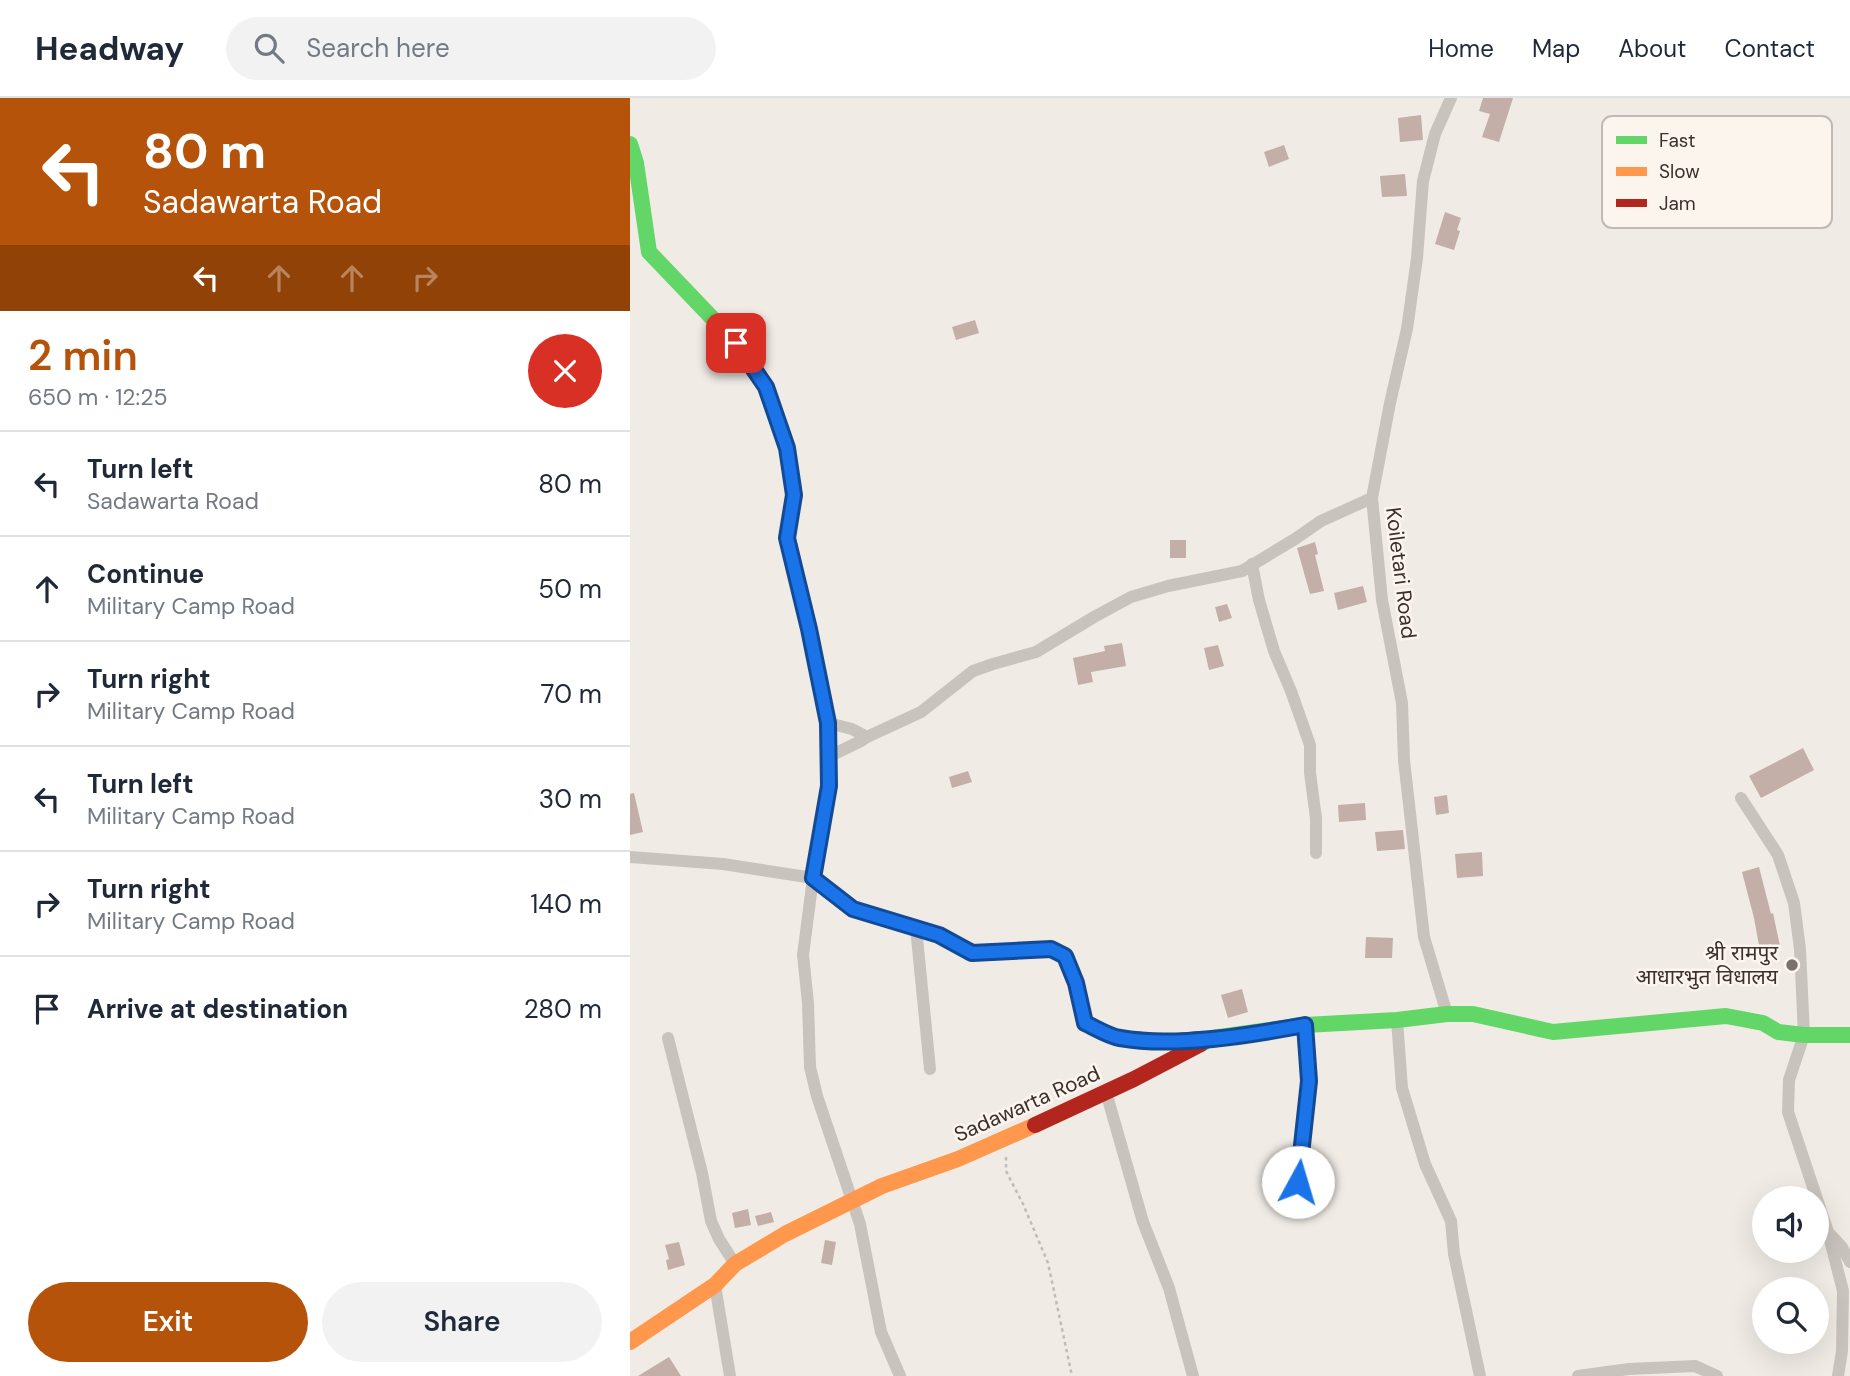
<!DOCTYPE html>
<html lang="en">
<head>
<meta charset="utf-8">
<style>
	body { margin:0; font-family:"DM Sans","Noto Sans Devanagari",sans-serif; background:#f2f2f3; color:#1f2937; height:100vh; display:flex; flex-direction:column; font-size:26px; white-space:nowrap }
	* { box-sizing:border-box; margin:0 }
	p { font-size:23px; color:#747a83 }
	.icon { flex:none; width:38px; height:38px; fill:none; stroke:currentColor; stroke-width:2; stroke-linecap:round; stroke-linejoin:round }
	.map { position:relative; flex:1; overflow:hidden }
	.sheet { display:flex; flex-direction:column; background:#fff; width:630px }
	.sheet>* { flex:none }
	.hud { background:#b45309; color:#fff; overflow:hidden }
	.buttons { position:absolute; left:1122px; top:1088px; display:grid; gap:14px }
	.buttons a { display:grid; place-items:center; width:77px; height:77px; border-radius:50%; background:#fff; box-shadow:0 7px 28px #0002; font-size:35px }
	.pin { position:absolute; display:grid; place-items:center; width:60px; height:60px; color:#fff; margin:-30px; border-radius:14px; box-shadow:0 4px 10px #0006 }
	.me { position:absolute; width:77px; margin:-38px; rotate:6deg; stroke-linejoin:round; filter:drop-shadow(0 0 5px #0008) }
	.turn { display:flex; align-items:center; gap:24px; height:147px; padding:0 28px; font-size:32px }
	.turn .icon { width:91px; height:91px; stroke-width:2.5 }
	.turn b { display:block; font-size:49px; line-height:60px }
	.lanes { display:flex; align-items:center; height:66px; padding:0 28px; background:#0003; justify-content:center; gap:35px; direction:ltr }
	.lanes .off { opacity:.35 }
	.round { display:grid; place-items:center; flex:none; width:74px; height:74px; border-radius:37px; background:#f2f2f3 }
	.overview { display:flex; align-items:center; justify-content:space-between; height:119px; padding:0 28px }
	h1 { font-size:42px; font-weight:600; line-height:52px; color:#b45309 }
	.button { display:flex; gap:14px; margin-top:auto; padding:14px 28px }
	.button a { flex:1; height:80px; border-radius:42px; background:#b45309; color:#fff; font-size:28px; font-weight:600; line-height:80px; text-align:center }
	.button a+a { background:#f2f2f3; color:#1f2937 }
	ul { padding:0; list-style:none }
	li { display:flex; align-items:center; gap:21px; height:105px; padding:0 28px; border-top:2px solid #e0e1e3 }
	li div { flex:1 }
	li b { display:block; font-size:26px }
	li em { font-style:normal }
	header { display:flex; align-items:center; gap:42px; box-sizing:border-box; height:98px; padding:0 35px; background:#fff; border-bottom:2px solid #e0e1e3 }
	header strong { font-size:33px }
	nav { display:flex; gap:38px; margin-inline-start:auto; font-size:24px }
	.search { width:490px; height:63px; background:#f2f2f3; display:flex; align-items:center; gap:18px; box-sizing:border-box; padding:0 24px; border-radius:38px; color:#747a83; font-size:26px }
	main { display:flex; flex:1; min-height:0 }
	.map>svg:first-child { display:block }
	.building { fill:#c3afa7 }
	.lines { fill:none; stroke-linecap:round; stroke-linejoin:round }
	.path { stroke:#c2bbb6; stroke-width:2.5; stroke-dasharray:3.5 3.5; stroke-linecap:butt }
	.street { stroke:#c9c3be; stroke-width:12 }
	.fast { stroke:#63d668; stroke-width:16 }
	.slow { stroke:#ff974d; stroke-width:16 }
	.jam { stroke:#b3261e; stroke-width:16 }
	.route-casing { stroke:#114b97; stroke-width:18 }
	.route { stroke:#1a73e8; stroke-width:12 }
	.poi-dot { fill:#7a716c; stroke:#fbf5ee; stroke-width:2.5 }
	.labels { text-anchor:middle; stroke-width:5; stroke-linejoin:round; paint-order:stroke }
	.street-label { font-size:21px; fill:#3b302b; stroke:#fbf5ee }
	.poi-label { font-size:21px; fill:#3b302b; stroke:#fbf5ee; text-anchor:end }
	.key { fill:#fbf5ee; stroke:#c1bab4; stroke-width:2 }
	.key-label { font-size:19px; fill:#3b302b }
</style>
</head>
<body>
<header>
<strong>Headway</strong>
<div class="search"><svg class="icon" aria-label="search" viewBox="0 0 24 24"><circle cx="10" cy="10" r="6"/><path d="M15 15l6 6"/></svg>Search here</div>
<nav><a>Home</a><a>Map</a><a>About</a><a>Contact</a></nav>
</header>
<main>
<section class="sheet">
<div class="hud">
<div class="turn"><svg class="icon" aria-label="left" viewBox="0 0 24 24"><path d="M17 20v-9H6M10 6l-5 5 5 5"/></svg><div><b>80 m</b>Sadawarta Road</div></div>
<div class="lanes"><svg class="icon" aria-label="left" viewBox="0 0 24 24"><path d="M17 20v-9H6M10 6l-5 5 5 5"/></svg><svg class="icon off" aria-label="ahead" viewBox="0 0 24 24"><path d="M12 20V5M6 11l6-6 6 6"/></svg><svg class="icon off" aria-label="ahead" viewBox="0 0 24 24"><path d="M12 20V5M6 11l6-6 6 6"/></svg><svg class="icon off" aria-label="right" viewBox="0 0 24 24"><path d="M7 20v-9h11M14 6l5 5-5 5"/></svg></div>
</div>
<div class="overview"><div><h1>2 min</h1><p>650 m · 12:25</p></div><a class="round" style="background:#d93025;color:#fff"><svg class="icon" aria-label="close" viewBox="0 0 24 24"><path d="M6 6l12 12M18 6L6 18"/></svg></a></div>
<ul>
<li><svg class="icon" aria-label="left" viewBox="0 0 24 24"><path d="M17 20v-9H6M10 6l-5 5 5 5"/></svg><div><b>Turn left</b><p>Sadawarta Road</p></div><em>80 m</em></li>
<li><svg class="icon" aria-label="ahead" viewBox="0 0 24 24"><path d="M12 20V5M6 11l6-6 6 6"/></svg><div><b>Continue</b><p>Military Camp Road</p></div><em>50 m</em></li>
<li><svg class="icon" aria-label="right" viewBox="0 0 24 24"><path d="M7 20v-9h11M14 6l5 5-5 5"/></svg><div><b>Turn right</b><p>Military Camp Road</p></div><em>70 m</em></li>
<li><svg class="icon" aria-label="left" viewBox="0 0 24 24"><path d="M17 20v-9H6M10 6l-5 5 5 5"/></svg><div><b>Turn left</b><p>Military Camp Road</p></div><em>30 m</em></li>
<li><svg class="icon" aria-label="right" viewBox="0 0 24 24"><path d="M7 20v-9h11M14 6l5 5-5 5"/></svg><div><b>Turn right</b><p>Military Camp Road</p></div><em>140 m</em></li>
<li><svg class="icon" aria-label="arrive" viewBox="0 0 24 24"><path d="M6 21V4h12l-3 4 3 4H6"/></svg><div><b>Arrive at destination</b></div><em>280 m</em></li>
</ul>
<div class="button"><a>Exit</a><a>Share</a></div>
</section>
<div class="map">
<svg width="1220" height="1278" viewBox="0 0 1220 1278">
	<rect width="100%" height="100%" fill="#f0ebe5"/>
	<path class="building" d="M 853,0 L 883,0 L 869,44 L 852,39 L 860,16 L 849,13 Z
		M 791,17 L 793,42 L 770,44 L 768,20 Z
		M 654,47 L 659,61 L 639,69 L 634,54 Z
		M 775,76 L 777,98 L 752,99 L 750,78 Z
		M 815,114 L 831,120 L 827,132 L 830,133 L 824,152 L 805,146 Z
		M 345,222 L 349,235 L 326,242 L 322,229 Z
		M 540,442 L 556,442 L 556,460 L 540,460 Z
		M 685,444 L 688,456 L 685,457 L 694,493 L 680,496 L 667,450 Z
		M 733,488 L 737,504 L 708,512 L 704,495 Z
		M 597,506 L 602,520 L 589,524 L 585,509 Z
		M 492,545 L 496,568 L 461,574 L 463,584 L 448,587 L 443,560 L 475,553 L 474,548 Z
		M 588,547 L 594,568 L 579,572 L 574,550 Z
		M 1173,650 L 1184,672 L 1131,700 L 1119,678 Z
		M 338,673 L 342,684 L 322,690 L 319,679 Z
		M 4,695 L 13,734 L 0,737 L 0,696 Z
		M 817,697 L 819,715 L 806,717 L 804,699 Z
		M 735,705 L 736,722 L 709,724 L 708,707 Z
		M 773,732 L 775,751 L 747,753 L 745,734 Z
		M 852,754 L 853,778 L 827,780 L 825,756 Z
		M 1129,769 L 1141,816 L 1143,815 L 1150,848 L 1130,853 L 1124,820 L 1112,774 Z
		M 736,839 L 763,840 L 762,860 L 735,860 Z
		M 612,891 L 618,914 L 598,920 L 591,897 Z
		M 118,1111 L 121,1127 L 105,1130 L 102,1115 Z
		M 141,1114 L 144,1124 L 128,1128 L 125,1118 Z
		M 195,1142 L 206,1144 L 202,1167 L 191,1165 Z
		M 49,1144 L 55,1167 L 38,1172 L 36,1162 L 39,1161 L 35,1147 Z
		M 39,1259 L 51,1278 L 8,1278 Z"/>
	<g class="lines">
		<path class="path" d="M 376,1059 L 376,1073 L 393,1106 L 418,1165 L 442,1278"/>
		<path class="street" d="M 622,466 L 629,502 L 644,553 L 661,593 L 680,647 L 680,675 L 686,720 L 686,755
			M 198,625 L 222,631 L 237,639 L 291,614 L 343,573 L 363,566 L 406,554 L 464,519 L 501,499 L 538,488 L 612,473 L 665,441 L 691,423 L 742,400
			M 198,659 L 231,643 L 237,639
			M 1111,700 L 1148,757 L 1164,805 L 1170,851 L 1174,937 L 1159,982 L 1158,1014 L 1198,1134 L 1212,1149 L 1220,1164
			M 0,759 L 93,766 L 183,780 L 173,857 L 178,905 L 180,969 L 187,998 L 230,1126 L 251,1234 L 270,1278
			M 286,830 L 300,971
			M 817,916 L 794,839 L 774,662 L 772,605 L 752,502 L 742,400 L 760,305 L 777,231 L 787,160 L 793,83 L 805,36 L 821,0
			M 767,922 L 772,990 L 795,1066 L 821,1123 L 824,1156 L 850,1278
			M 38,940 L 72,1075 L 81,1123 L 89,1141 L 105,1166
			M 476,994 L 513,1124 L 539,1190 L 563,1278
			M 668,1084 L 679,983 L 675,927
			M 1199,1138 L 1213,1193 L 1212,1253 L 1208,1278
			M 85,1187 L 100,1278
			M 948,1278 L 999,1271 L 1065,1268 L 1087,1278"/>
		<path class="fast" d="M 0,46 L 6,65 L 19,154 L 106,245 L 136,289 L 157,350 L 164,397 L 157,440 L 179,531 L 198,625 L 198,637
			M 571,946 L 582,940 L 675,927 L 767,922 L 817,916 L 843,916 L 923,934 L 1096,918 L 1133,925 L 1148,934 L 1174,937 L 1220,937"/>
		<path class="slow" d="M 198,637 L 199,688 L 183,780 L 223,811 L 309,837 L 342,855 L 421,851 L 435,858 L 446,885 L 451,908
			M 0,1244 L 85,1187 L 105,1166 L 155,1136 L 252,1088 L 328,1061 L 405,1027"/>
		<path class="jam" d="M 451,908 L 455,925 L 487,940 L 539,944 L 571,941
			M 405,1027 L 504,981 L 571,946"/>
	</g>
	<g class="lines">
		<defs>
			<path id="route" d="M 106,245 L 136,289 L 157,350 L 164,397 L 157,440 L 179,531 L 198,625 L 199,688 L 183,780 L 223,811 L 309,837 L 342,855 L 421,851 L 435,858 L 446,885 L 455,925 C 466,930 478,938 490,940 C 544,950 621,937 675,927 L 679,983 L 668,1084"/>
		</defs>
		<use href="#route" class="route-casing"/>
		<use href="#route" class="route"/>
	</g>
	<circle class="poi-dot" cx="1162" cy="867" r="7"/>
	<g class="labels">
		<g class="street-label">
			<text transform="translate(771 475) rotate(83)" y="7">Koiletari Road</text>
			<text transform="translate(397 1006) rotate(-24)" y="7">Sadawarta Road</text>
		</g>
		<g class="poi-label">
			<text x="1148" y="862">श्री रामपुर<tspan x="1148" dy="24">आधारभुत विधालय</tspan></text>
		</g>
	</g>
	<rect x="972" y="18" width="230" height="112" rx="10" class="key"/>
	<rect x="986" y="38" width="31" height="8" fill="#63d668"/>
	<rect x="986" y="69" width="31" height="9" fill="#ff974d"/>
	<rect x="986" y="101" width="31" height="8" fill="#b3261e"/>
	<g class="key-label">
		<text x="1029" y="49">Fast</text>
		<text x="1029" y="80">Slow</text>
		<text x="1029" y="112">Jam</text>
	</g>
</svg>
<div class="buttons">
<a><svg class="icon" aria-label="sound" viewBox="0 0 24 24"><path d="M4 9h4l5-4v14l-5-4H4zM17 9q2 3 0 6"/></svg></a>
<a><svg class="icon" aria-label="search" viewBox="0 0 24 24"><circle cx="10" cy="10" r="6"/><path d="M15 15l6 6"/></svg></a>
</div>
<div class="pin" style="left:106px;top:245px;background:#d93025"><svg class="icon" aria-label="arrive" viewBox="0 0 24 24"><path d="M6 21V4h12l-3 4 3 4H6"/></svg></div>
<svg class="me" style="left:668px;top:1084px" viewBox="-20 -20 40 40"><circle r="19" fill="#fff"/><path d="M0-13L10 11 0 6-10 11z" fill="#1a73e8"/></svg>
</div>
</main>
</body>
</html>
